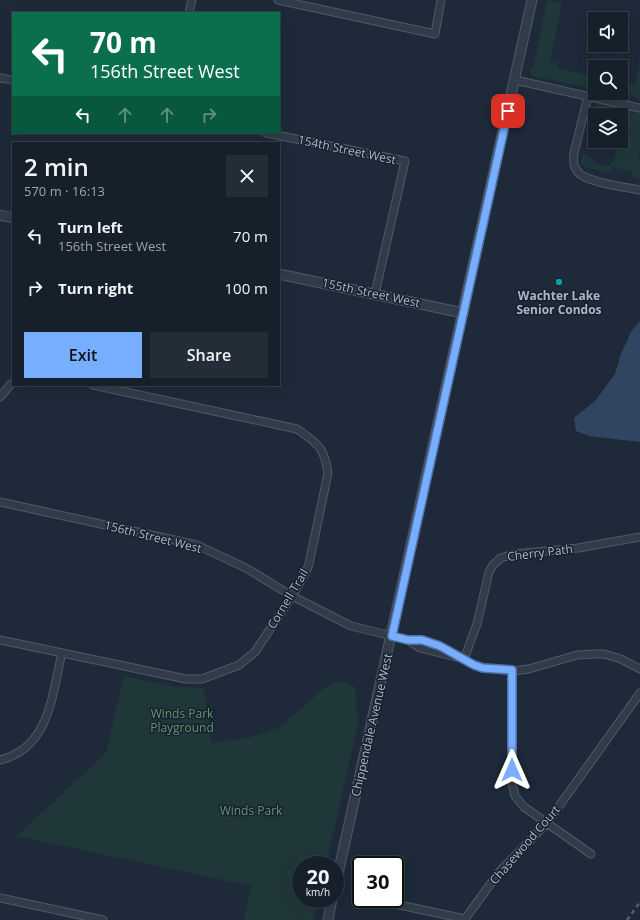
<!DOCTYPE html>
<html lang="en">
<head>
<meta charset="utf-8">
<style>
	body { margin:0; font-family:"Open Sans",sans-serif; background:#232d37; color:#f1f3f6; height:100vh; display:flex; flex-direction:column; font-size:15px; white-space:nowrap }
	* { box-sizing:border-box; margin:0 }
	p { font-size:13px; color:#9ea3a9 }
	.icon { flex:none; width:22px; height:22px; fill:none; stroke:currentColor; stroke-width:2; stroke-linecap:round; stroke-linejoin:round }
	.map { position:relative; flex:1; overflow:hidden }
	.drawer { position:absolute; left:12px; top:142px; width:268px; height:244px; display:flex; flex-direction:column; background:#16202b; border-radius:0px; box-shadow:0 4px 16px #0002,0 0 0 1px #353e47 }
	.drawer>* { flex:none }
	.guide { position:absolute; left:12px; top:12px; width:268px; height:122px; border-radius:0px; box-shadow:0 4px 16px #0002,0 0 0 1px #353e47; background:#0b6e4f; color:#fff; overflow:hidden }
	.buttons { position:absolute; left:588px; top:12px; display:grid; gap:8px }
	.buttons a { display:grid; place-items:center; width:40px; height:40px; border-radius:0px; background:#16202b; box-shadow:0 4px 16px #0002,0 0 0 1px #353e47; font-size:20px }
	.speed { position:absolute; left:292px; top:856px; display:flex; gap:8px; font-size:20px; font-weight:700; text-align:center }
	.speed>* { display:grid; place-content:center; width:52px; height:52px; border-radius:50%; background:#16202b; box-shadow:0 4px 16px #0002,0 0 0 1px #353e47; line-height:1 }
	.speed small { font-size:10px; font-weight:400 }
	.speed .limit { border:2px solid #111; border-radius:6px; background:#fff; color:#111 }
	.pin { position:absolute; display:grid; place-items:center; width:34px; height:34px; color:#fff; margin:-17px; border-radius:8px; box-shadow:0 2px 6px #0006 }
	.me { position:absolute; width:44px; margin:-22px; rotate:0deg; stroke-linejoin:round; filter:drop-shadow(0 0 3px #0008) }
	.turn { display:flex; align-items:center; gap:14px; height:84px; padding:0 12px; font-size:18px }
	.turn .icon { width:52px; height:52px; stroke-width:2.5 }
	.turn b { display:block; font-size:28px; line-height:34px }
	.lanes { display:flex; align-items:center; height:38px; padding:0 12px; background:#0003; justify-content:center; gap:20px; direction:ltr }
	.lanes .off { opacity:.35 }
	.round { display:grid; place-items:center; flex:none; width:42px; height:42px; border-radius:0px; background:#232d37 }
	.overview { display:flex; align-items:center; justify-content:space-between; height:68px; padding:0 12px }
	h1 { font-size:24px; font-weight:600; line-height:30px }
	.button { display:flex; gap:8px; margin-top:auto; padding:8px 12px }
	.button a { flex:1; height:46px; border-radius:0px; background:#78aeff; color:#111; font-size:16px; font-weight:600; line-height:46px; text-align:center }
	.button a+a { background:#232d37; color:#f1f3f6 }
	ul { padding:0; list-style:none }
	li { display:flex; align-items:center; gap:12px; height:52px; padding:0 12px }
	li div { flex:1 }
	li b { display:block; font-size:15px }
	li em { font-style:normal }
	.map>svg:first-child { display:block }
	.green { fill:#20373a }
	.water { fill:#2f4562 }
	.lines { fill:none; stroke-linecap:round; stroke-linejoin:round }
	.minor-casing { stroke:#4f5967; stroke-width:9 }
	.tertiary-casing { stroke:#4f5967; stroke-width:11 }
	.minor { stroke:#323c49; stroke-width:7 }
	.tertiary { stroke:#323c49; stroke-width:9 }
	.rail { stroke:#536071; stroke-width:2.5; stroke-dasharray:4 4; stroke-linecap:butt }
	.route-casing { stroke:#4e71a6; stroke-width:10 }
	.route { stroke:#78aeff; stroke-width:7 }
	.culture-dot { fill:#0f9aa8; stroke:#17212d; stroke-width:1.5 }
	.labels { text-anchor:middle; stroke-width:3; stroke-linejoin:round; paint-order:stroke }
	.street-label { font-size:12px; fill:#acb6c6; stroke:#17212d }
	.poi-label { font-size:12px; font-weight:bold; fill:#acb6c6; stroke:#17212d }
	.park-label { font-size:12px; fill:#62986d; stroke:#17212d }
</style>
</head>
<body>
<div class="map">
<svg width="640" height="920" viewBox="0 0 640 920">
	<rect width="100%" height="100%" fill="#1e2a39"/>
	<path class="green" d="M 547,0 L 562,3 L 550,62 L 558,63 L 557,68 L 595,77 L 595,89 L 533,76 L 530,73 L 534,65 Z
		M 640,64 L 640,99 C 631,96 628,94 628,84 L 635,86 Z
		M 599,102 L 640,112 L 640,148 L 638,158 L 640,159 L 640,179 L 633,177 L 633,172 L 612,167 L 611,173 L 587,168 L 581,163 L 582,155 L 587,155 L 590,158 L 595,160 L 595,163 L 608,166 L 614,161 L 619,141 L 621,141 L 621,115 L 595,115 L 595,118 L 590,117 L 590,113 Z
		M 124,676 L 176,687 L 204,688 L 211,743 L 249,738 L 278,728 L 327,686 L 335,681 L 347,683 L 355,687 L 356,706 L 359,719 L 326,865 L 301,865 L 301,899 L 318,899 L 313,920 L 244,920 L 251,886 L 17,836 L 106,753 Z"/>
	<path class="water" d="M 640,321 L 640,442 L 589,436 L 576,431 L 574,418 L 595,401 L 615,374 L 621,354 L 632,330 Z"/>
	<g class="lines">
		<defs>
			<path id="minor" d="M 278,0 L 435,34 L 441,0
				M 189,13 L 192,0
				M 0,78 L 13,80
				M 515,80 L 640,108
				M 588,96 L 574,153 C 573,161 573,168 580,174 C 591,183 624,187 640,190
				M 266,133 L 405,161 L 375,294
				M 0,397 L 11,384 L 13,383
				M 0,502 L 197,545 L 246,568 L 292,596 L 351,626 L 408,640 L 421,640 L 440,646 L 474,665 L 483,668 L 512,671 L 529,669 L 577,655 L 594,654 L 604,654 L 621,659 L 640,669
				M 0,640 L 186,679 L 202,679 L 239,665 L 255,652 L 292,596 L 306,572 L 309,564 L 328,473 C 324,446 317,443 297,429 L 93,385
				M 408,640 L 420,648 L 456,657
				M 464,659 L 477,624 L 489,572 L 493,565 L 501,558 L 514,554 L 578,548 L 640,537
				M 512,671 L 512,783 L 515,796 L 524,807 L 591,854
				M 0,760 C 50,748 52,694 62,653
				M 0,898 L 103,920
				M 395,904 L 465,919 L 500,871 L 547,823 L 640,693"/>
			<path id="tertiary" d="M 0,215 L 13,218
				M 279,274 L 463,313
				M 335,887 L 532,0
				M 328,920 L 332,899"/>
		</defs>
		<use href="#minor" class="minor-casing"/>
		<use href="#tertiary" class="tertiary-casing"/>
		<use href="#minor" class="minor"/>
		<use href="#tertiary" class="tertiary"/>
		<path class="rail" d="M 627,920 L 640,902"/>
	</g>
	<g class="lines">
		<defs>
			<path id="route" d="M 508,111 L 392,636 L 408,640 L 422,640 L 440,646 L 474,665 L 483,668 L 512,670 L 512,770"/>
		</defs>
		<use href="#route" class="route-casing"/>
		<use href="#route" class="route"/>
	</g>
	<circle class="culture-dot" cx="559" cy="282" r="4"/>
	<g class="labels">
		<g class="street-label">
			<text transform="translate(347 150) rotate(12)" y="4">154th Street West</text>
			<text transform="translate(371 293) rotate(12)" y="4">155th Street West</text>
			<text transform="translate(153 537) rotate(14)" y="4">156th Street West</text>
			<text transform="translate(540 553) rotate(-7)" y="4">Cherry Path</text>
			<text transform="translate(288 599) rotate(-59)" y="4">Cornell Trail</text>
			<text transform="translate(372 725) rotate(-77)" y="4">Chippendale Avenue West</text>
			<text transform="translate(525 845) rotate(-49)" y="4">Chasewood Court</text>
		</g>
		<g class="poi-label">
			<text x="559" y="300">Wachter Lake<tspan x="559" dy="14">Senior Condos</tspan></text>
		</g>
		<g class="park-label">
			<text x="182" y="718">Winds Park<tspan x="182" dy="14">Playground</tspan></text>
			<text x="251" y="815">Winds Park</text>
		</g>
	</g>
</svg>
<div class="buttons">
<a><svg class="icon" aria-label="sound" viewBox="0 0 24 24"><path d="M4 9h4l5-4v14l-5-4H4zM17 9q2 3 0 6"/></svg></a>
<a><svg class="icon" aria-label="search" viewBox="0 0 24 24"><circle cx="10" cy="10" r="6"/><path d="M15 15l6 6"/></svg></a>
<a><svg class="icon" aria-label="layers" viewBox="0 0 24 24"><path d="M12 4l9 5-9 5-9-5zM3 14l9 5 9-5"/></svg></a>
</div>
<div class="speed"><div>20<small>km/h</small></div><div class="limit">30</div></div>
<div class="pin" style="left:508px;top:111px;background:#d93025"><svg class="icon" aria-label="arrive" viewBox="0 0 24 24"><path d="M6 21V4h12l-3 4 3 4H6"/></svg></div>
<svg class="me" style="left:512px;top:770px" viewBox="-20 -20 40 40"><path d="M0-17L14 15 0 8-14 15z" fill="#78aeff" stroke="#fff" stroke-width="4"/></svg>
<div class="guide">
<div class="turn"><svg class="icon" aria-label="left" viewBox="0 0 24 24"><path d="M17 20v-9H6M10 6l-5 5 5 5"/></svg><div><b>70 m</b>156th Street West</div></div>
<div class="lanes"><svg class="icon" aria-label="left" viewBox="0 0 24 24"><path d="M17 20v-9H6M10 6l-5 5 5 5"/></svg><svg class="icon off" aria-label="ahead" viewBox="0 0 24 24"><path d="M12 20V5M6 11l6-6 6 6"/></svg><svg class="icon off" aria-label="ahead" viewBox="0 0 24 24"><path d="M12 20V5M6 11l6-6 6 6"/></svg><svg class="icon off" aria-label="right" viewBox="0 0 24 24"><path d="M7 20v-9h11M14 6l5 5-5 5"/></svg></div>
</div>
<section class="drawer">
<div class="overview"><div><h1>2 min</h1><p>570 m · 16:13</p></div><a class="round"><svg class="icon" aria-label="close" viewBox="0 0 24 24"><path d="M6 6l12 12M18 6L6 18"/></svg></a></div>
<ul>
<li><svg class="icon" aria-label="left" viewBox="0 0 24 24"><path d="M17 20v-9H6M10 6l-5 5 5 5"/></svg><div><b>Turn left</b><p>156th Street West</p></div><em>70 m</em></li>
<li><svg class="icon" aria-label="right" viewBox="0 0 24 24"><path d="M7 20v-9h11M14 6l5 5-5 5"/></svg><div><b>Turn right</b></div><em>100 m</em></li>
</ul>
<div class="button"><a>Exit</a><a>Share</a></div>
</section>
</div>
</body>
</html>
